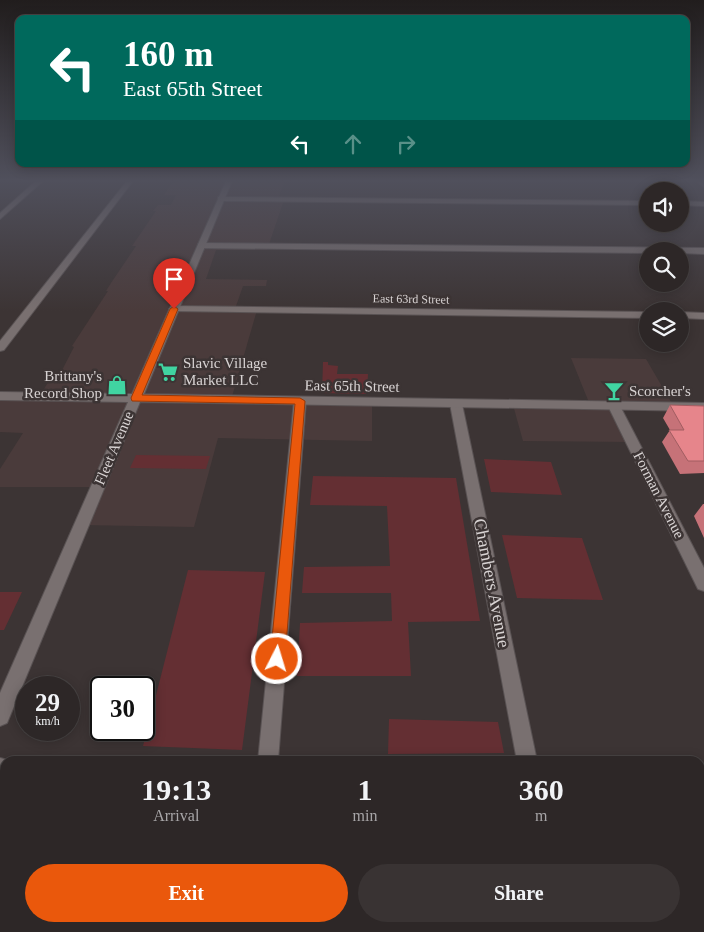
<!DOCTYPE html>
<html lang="en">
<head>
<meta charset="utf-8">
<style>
	body { margin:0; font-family:Georgia,serif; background:#393333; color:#f1f3f6; height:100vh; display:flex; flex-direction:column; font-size:19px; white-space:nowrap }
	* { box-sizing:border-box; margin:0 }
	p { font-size:16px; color:#a7a5a7 }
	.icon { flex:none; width:28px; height:28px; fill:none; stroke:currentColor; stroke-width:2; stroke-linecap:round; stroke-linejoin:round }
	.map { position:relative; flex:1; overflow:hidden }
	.sheet { position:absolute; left:0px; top:756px; width:705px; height:176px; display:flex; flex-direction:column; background:#2d2727; border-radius:15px 15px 0 0; box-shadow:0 2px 12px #0003,0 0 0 1px #484444 }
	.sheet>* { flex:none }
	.top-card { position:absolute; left:15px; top:15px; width:675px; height:152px; border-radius:10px; box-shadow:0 2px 12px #0003,0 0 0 1px #484444; background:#00695c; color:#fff; overflow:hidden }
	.controls { position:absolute; left:639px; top:182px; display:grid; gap:10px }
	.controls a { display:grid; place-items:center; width:50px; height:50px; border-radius:50%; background:#2d2727; box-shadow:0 2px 12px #0003,0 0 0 1px #484444; font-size:25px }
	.speed { position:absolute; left:15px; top:676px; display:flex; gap:10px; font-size:25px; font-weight:700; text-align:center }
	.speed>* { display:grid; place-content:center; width:65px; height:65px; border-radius:50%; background:#2d2727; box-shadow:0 2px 12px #0003,0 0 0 1px #484444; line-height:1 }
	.speed small { font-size:12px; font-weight:400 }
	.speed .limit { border:2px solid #111; border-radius:8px; background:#fff; color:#111 }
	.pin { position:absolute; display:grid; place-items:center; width:42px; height:42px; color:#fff; margin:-51px -21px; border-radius:50% 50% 50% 0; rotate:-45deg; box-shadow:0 0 5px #0007 }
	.pin .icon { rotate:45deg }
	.me { position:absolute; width:55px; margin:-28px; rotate:5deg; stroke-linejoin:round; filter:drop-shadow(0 0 4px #0008) }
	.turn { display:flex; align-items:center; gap:18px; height:105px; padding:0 25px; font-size:22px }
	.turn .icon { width:65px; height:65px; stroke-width:2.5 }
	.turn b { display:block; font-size:35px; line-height:42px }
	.lanes { display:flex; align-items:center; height:48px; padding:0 25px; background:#0003; justify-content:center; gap:25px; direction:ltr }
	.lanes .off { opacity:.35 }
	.eta { display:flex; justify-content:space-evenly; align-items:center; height:85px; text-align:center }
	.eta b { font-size:30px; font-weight:600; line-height:35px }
	.primary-button { display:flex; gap:10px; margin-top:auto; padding:10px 25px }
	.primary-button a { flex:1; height:58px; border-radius:30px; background:#ea580c; color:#fff; font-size:20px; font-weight:600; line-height:58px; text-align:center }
	.primary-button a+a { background:#393333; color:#f1f3f6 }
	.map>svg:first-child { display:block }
	.built { fill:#4a3b3b }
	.green { fill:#642f33 }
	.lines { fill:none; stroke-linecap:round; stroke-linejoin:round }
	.minor-casing { stroke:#595253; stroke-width:2 }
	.tertiary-casing { stroke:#595253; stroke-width:2 }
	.minor { fill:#797070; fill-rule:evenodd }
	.tertiary { fill:#797070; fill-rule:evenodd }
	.wall { fill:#c67278 }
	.building { fill:#e6858b; stroke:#a15d61 }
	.route { fill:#ea580c; stroke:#983908 }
	.labels { text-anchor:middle; stroke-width:5; stroke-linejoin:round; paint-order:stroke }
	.far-street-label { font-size:12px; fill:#d8d3d3; stroke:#3c3434 }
	.poi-label { font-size:15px; fill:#d8d3d3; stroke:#3c3434; text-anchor:start }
	.street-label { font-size:15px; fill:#d8d3d3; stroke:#3c3434 }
	.near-street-label { font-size:18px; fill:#d8d3d3; stroke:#3c3434 }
</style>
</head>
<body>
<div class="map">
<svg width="704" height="932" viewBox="0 0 704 932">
	<rect width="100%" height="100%" fill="#3c3434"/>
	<path class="built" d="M 285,181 L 278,199 L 284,200 L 267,250 L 216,250 L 206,279 L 267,280 L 266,286 L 243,286 L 235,309 L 257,310 L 231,400 L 372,403 L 372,441 L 218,438 L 194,527 L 81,525 L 97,487 L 0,487 L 0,469 L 23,433 L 0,432 L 0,396 L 39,397 L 52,376 L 59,376 L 74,347 L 72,346 L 108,291 L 106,291 L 111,283 L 136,246 L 132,246 L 156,211 L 153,211 L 158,205 L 171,205 L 176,195 L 164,195 L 173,182 Z
		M 571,358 L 646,359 L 674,407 L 614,406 L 632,442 L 523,441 L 513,405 L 590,405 Z"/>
	<path class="green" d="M 323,362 L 328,362 L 328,365 L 338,366 L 337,374 L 368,374 L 367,392 L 366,394 L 322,393 Z
		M 136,455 L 210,456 L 206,469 L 130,468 Z
		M 484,459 L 551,462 L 562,495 L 491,492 Z
		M 313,476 L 456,478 L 480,621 L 408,622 L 411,676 L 297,676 L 300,623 L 392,621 L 391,593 L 302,593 L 304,567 L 390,566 L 387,506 L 310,505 Z
		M 502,535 L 582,538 L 603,600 L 517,598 Z
		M 188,570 L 265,572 L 242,750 L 143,746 Z
		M 0,592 L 22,592 L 4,630 L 0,630 Z
		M 389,719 L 498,722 L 504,753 L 388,754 Z"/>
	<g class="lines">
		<defs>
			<path id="minor" d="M 36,181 L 43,181 L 0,219 L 0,213 Z
				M 127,181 L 133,181 L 4,350 L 0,351 L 0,341 Z
				M 696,181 L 703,181 L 704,187 Z
				M 218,197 L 648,201 L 648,205 L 221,201 L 218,201 Z
				M 680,201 L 704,202 L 704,206 L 680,205 Z
				M 201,243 L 704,248 L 704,254 L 680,253 L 680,251 L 648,251 L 648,253 L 198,248 L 198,244 Z
				M 174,306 L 648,312 L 648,318 L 170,311 L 169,309 Z
				M 680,312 L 704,313 L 704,319 L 680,318 Z
				M 300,397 L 306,401 L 278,761 L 258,761 L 294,401 Z
				M 456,400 L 462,404 L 537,761 L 517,761 L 450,404 Z
				M 614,402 L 620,406 L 704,568 L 704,591 L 698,589 L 608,406 Z
				M 0,758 L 12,761 L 5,761 L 5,780 L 0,780 Z
				M 700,778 L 704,778 L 704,800 L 700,800 Z
				M 238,928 L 262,928 L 262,932 L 238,932 Z
				M 549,928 L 573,928 L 574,932 L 550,932 Z"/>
			<path id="tertiary" d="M 226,181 L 232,181 L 144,394 L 704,403 L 704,411 L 140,402 L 7,723 L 0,726 L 0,693 L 128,402 L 0,400 L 0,392 L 132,394 Z"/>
		</defs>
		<use href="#minor" class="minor-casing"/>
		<use href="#tertiary" class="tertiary-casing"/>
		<use href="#minor" class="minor"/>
		<use href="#tertiary" class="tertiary"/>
	</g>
	<path class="wall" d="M 670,405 L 704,406 L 704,473 L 680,474 L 662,442 L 670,430 L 663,418 Z
		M 703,504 L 704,504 L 704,538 L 694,516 Z"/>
	<path class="building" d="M 670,405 L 704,406 L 704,461 L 688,461 L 669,430 L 684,430 Z"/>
	<linearGradient id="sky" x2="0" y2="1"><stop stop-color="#211d1d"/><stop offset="0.58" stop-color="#50505c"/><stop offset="1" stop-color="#50505c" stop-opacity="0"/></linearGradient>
	<rect width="704" height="311" fill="url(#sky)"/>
	<path class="route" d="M 174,306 L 178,309 L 142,395 L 300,398 L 305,401 L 285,659 L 283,665 L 277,667 L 272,665 L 270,659 L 295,404 L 132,401 L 131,398 L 170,309 Z"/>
	<defs>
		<symbol id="supermarket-bare" viewBox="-9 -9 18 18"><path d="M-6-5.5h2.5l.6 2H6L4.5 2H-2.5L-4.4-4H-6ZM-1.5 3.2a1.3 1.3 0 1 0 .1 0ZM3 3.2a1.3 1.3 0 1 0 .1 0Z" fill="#40d4a1" stroke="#3c3434" stroke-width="2.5" paint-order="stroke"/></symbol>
		<symbol id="shop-bare" viewBox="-9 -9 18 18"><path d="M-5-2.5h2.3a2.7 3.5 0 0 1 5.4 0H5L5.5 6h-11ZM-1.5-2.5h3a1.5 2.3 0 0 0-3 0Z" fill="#40d4a1" stroke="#3c3434" stroke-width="2.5" paint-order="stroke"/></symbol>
		<symbol id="bar-bare" viewBox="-9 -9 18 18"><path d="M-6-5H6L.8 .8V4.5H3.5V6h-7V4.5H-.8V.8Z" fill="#40d4a1" stroke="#3c3434" stroke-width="2.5" paint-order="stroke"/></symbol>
	</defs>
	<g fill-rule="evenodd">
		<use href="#supermarket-bare" x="154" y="358" width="28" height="28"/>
		<use href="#shop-bare" x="103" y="371" width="28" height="28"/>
		<use href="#bar-bare" x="600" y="377" width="28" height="28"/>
	</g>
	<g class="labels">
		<g class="far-street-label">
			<text transform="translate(411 299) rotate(1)" y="4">East 63rd Street</text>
		</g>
		<g class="poi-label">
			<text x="183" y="368">Slavic Village<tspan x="183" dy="17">Market LLC</tspan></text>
			<text x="102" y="381" text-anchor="end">Brittany's<tspan x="102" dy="17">Record Shop</tspan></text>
			<text x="629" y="396">Scorcher's</text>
		</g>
		<g class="street-label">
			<text transform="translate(352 386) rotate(1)" y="5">East 65th Street</text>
			<text transform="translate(114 448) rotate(-67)" y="5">Fleet Avenue</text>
			<text transform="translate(659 495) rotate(63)" y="5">Forman Avenue</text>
		</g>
		<g class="near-street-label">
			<text transform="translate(492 583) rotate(79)" y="6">Chambers Avenue</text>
		</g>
	</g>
</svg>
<div class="controls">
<a><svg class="icon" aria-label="sound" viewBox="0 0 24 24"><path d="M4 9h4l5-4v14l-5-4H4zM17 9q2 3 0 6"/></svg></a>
<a><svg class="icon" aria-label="search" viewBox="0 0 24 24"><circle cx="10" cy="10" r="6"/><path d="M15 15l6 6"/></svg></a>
<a><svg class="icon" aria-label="layers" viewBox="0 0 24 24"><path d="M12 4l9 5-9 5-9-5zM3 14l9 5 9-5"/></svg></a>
</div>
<div class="speed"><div>29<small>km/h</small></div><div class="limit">30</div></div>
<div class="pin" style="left:174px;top:309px;background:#d93025"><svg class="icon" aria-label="arrive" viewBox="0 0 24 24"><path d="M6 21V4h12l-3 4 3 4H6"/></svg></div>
<svg class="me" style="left:277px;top:659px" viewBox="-20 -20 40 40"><circle r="17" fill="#ea580c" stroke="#fff" stroke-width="3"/><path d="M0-11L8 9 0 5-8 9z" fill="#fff"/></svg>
<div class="top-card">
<div class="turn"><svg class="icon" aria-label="left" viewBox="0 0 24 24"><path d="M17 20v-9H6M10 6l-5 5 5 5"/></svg><div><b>160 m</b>East 65th Street</div></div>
<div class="lanes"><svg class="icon" aria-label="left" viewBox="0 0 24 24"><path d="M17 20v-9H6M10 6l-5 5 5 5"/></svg><svg class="icon off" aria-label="ahead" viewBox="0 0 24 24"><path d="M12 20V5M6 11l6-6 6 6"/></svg><svg class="icon off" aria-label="right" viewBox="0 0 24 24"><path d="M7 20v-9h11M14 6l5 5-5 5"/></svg></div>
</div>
<section class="sheet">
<div class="eta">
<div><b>19:13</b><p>Arrival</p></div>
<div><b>1</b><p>min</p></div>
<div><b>360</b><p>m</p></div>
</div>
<div class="primary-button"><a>Exit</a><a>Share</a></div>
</section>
</div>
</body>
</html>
